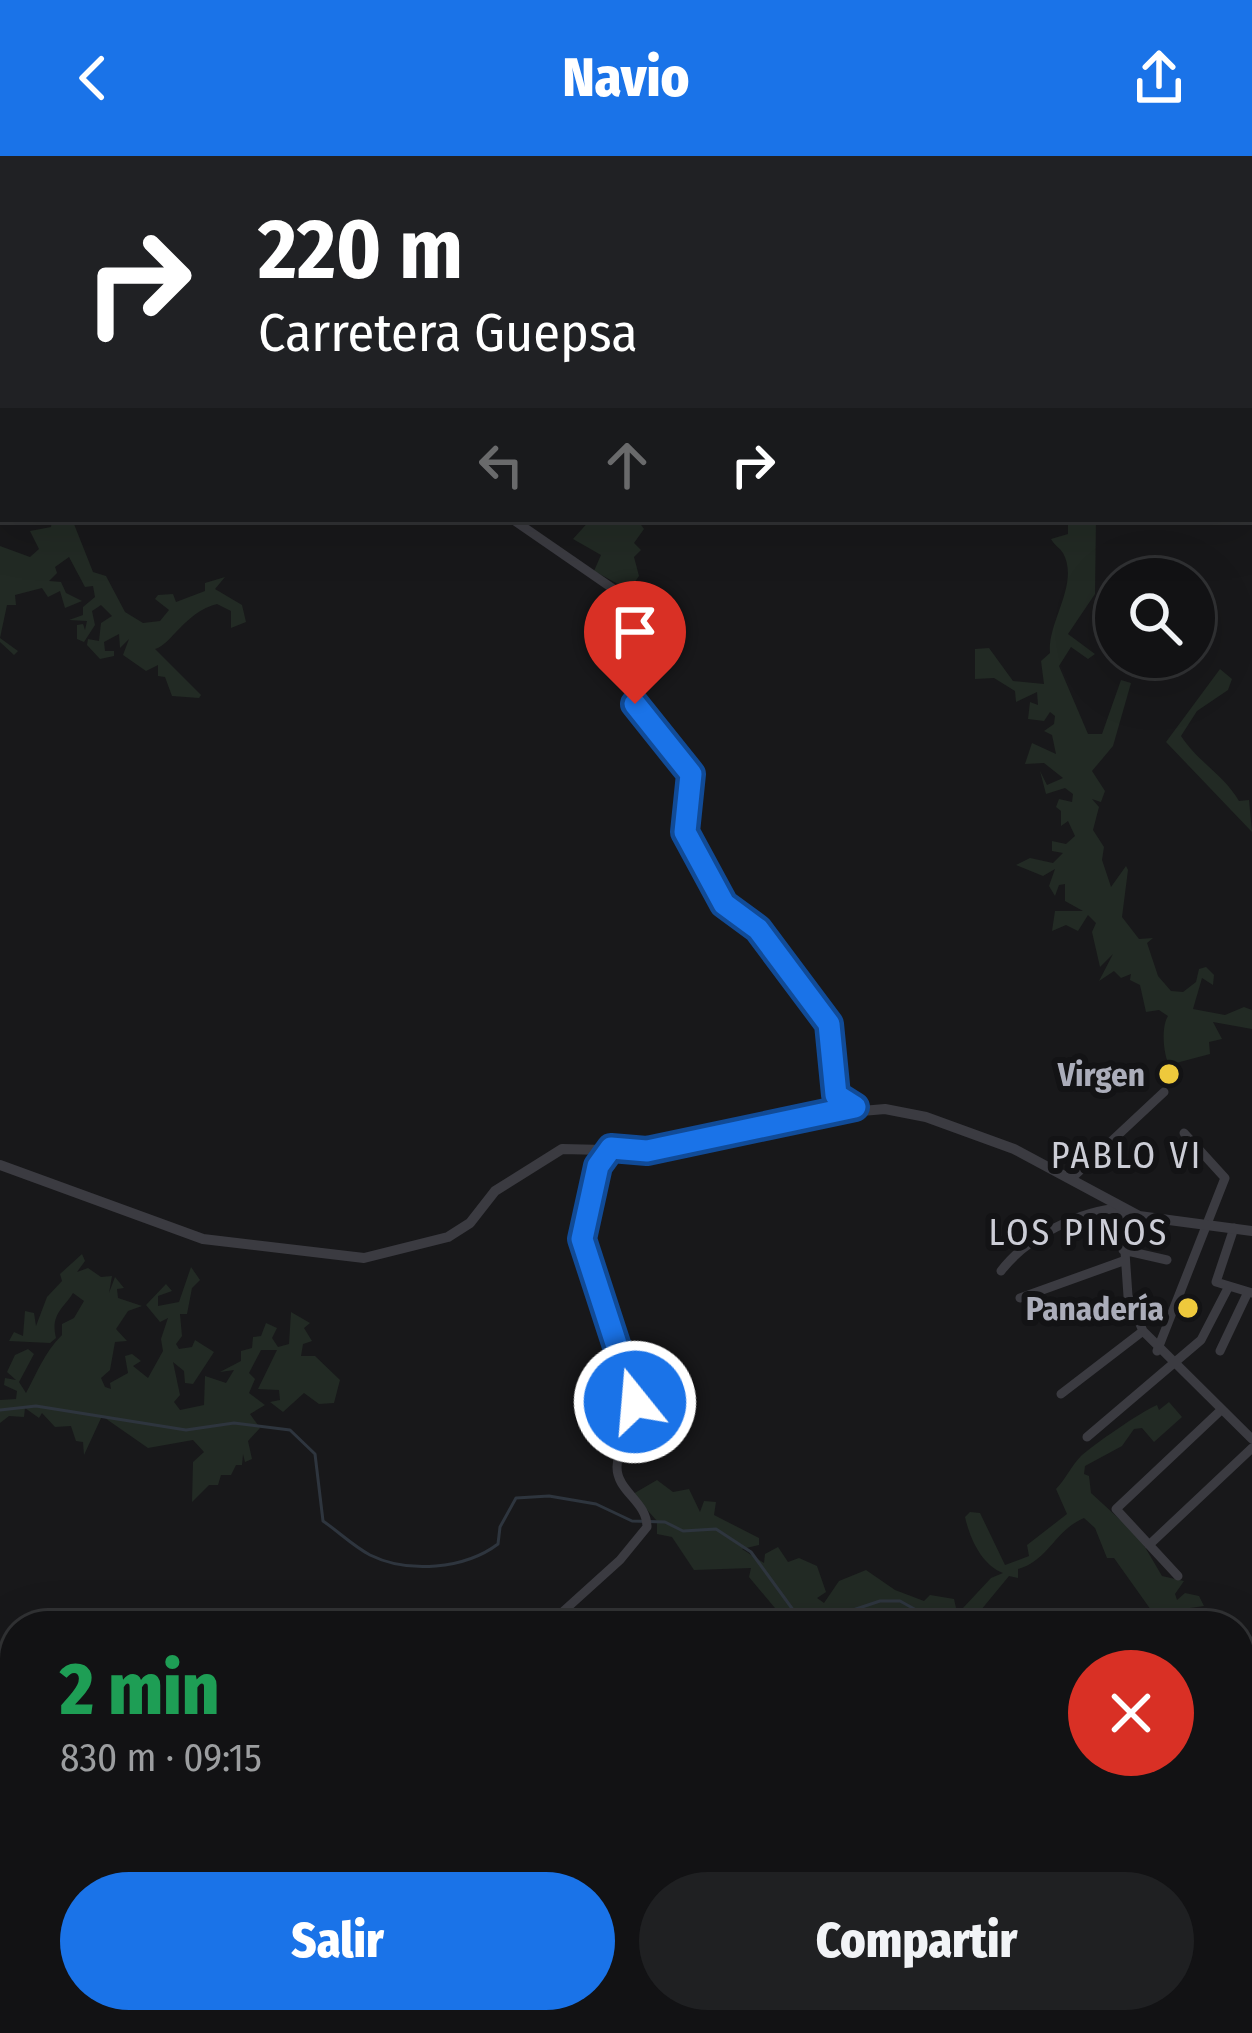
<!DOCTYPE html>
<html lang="es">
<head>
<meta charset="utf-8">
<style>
	body { margin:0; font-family:"Fira Sans Condensed",sans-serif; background:#1f2022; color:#f1f3f6; height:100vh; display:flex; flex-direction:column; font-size:45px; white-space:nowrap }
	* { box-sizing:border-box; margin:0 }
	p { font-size:39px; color:#9c9ea0 }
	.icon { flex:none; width:66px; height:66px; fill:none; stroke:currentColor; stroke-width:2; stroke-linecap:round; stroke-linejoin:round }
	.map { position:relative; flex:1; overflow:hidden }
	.side { position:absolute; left:0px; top:1455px; width:1254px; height:423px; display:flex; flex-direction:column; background:#121214; border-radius:48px 48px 0 0; box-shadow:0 12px 48px #0002,0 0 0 3px #313234 }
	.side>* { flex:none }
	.top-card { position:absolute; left:0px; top:0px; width:1254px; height:366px; box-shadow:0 12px 48px #0002,0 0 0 3px #313234; background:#202124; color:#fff; overflow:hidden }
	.fabs { position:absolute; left:1095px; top:402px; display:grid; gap:24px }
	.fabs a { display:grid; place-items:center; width:120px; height:120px; border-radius:50%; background:#121214; box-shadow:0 12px 48px #0002,0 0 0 3px #313234; font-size:60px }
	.pin { position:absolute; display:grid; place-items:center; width:102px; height:102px; color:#fff; margin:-123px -51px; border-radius:50% 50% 50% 0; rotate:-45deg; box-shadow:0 0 12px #0007 }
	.pin .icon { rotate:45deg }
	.me { position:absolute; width:132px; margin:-66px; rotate:343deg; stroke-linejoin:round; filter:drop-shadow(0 0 9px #0008) }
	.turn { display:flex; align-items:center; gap:42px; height:252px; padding:0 60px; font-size:54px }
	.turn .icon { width:156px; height:156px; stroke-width:2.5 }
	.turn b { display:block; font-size:84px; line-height:102px }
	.lanes { display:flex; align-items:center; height:114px; padding:0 60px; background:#0003; justify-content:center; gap:60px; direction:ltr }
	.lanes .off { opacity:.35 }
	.round { display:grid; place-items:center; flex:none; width:126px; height:126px; border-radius:63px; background:#1f2022 }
	.summary { display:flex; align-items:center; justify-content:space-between; height:204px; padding:0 60px }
	h1 { font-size:72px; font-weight:800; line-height:90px; color:#1e9e55 }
	.primary-button { display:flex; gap:24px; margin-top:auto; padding:24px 60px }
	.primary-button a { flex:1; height:138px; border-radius:72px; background:#1a73e8; color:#fff; font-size:48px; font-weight:800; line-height:138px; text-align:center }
	.primary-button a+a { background:#1f2022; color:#f1f3f6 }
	header { display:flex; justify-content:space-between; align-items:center; height:156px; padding:0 60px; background:#1a73e8; color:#fff; font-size:54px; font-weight:800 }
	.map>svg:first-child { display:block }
	.green { fill:#222a24 }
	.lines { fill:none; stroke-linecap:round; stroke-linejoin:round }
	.stream { stroke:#2e353e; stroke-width:3 }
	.minor { stroke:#3b3b41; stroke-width:9 }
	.tertiary { stroke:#3b3b41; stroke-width:10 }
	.route-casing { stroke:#114b97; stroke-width:30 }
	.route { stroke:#1a73e8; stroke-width:21 }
	.poi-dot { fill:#eec93c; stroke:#131315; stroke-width:4.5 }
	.labels { text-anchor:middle; stroke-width:12; stroke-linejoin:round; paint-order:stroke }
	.poi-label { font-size:33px; font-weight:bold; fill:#abadba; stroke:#131315; text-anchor:end }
	.neighbourhood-label { font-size:36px; letter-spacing:3px; fill:#cccdd6; stroke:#131315 }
</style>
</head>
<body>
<header><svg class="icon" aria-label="back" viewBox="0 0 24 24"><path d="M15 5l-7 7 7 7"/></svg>Navio<svg class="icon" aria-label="share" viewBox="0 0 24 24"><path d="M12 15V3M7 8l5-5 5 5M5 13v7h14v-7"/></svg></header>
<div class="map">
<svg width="1252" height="1877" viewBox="0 0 1252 1877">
	<rect width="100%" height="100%" fill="#18181a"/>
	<path class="green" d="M 52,363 L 72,363 L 93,416 L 106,420 L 125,456 L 143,467 L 160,465 L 169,454 L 155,443 L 158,439 L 173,438 L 176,446 L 205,435 L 205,427 L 225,421 L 215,433 L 242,449 L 246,466 L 231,472 L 231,455 L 217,448 C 185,456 171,489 155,493 L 201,539 L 199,542 L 172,540 L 165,521 L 158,520 L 158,509 L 146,515 L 123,499 L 129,483 L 120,492 L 119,478 L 104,486 L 105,495 L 114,495 L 114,500 L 100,503 L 87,489 L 88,483 L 99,485 L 101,467 L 112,460 L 101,449 L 92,455 L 95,469 L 84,486 L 77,483 L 77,469 L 83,468 L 85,474 L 87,465 L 69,464 L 83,459 L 83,451 L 95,441 L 93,430 L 85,431 L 69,401 L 55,411 L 57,417 L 49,425 L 61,426 L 66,437 L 82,445 L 65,452 L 60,435 L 48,441 L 42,432 L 15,439 L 16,449 L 7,449 L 0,482 L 18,495 L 14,499 L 0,486 L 0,390 L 30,401 L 39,393 L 30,375 L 51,371 Z
		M 591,363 L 637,363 L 644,373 L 634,387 L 641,394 L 634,401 L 639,420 L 629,434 L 594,415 L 601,399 L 573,383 Z
		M 1068,363 L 1096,363 L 1095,438 L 1068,478 L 1095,498 L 1088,503 L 1071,491 L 1059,510 L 1088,578 L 1102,578 L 1121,524 L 1131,527 L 1113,590 L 1092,615 L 1105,635 L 1101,646 L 1092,643 L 1099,651 L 1093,674 L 1104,691 L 1102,704 L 1111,731 L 1126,710 L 1128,714 L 1122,761 L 1139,783 L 1153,782 L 1147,787 L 1158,820 L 1171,835 L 1183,836 L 1196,826 L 1199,813 L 1206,811 L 1214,819 L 1213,829 L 1202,822 L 1193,853 L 1225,859 L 1244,851 L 1252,854 L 1252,873 L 1213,866 L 1222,883 L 1209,886 L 1210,898 L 1176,907 L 1177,925 L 1167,929 L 1170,911 C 1163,899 1161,871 1168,860 L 1159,854 L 1146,856 L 1140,829 L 1130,824 L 1131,818 L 1121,822 L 1114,815 L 1099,825 L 1113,798 L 1100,811 L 1092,776 L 1096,767 L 1088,759 L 1078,775 L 1066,769 L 1052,775 L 1055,755 L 1083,755 L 1065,745 L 1065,728 L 1059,729 L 1055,740 L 1049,730 L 1055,713 L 1043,720 L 1016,709 L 1030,702 L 1053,707 L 1063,697 L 1052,695 L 1052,685 L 1066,688 L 1075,680 L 1068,665 L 1061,670 L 1061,655 L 1056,651 L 1059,643 L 1072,646 L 1073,638 L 1065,632 L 1046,638 L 1040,615 L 1047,629 L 1063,622 L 1044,607 L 1025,608 L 1032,587 L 1056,598 L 1052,579 L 1044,575 L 1054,568 L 1055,560 L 1050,556 L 1044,565 L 1028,563 L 1030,546 L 1038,549 L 1037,536 L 1016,546 L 1015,535 L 994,522 L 975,523 L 975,493 L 989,492 L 1013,525 L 1044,528 L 1041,505 L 1050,497 C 1047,466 1080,428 1063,397 C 1060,392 1054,389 1051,383 L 1068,378 Z
		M 1220,513 L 1232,523 L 1228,534 L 1197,555 L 1181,580 C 1198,606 1224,619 1239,645 L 1249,644 L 1252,676 L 1166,586 Z
		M 82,1098 L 85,1105 L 77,1116 L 88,1112 L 101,1121 L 112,1120 L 109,1137 L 115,1121 L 124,1132 L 117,1133 L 118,1142 L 142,1150 L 128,1155 L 116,1173 L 127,1185 L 115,1186 L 110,1214 L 101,1222 L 105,1231 L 111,1233 L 110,1227 L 128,1217 L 125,1200 L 132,1198 L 141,1205 L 133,1210 L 148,1222 L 163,1195 L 161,1183 L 168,1162 L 160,1166 L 146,1149 L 166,1128 L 172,1135 L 158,1140 L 158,1150 L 179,1146 L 191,1111 L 200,1124 L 192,1132 L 187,1158 L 180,1158 L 182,1180 L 176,1188 L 179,1193 L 192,1191 L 195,1184 L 214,1196 L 193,1228 L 185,1227 L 184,1215 L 173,1206 L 180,1239 L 174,1246 L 180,1254 L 204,1249 L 205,1220 L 226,1227 L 234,1214 L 220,1216 L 241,1205 L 241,1195 L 252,1192 L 253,1181 L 261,1180 L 266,1167 L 277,1172 L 272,1182 L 278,1191 L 289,1188 L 291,1156 L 310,1167 L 304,1172 L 312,1185 L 303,1188 L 301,1200 L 315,1200 L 340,1224 L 334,1247 L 319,1248 L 304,1237 L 283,1256 L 270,1246 L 280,1244 L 279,1234 L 258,1233 L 277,1194 L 261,1194 L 249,1217 L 255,1223 L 249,1237 L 265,1249 L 250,1258 L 260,1272 L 248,1285 L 252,1303 L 245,1306 L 243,1298 L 242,1309 L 236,1309 L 231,1319 L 221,1319 L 218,1329 L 209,1329 L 192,1346 L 193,1306 L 204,1296 L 193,1284 L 148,1292 L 102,1260 L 84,1299 L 83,1286 L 76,1285 L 71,1270 L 55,1271 L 42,1257 L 39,1262 L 25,1252 L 24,1261 L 9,1260 L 0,1267 L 0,1244 L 16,1243 L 17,1235 L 4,1229 L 5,1222 L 16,1224 L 7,1216 L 15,1199 L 28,1193 L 34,1198 L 19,1226 L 26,1237 C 37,1217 44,1197 62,1179 L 62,1168 L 74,1162 L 84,1145 L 73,1137 C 64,1152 50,1158 56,1182 L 50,1187 L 9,1185 L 14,1176 L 23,1180 L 25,1155 L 34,1157 L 36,1170 L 47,1141 L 62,1125 L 60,1118 Z
		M 1169,1246 L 1182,1261 L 1154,1286 L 1142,1272 L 1134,1273 L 1122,1290 L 1085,1310 L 1084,1318 L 1089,1320 L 1091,1337 L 1139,1381 L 1162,1420 L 1184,1425 L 1175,1438 L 1177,1444 L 1185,1437 L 1199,1440 L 1204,1450 L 1183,1453 L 1185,1470 L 1148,1470 L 1151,1454 L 1114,1402 L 1107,1402 L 1095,1372 L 1084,1362 C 1055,1374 1048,1405 1018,1413 L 1018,1422 L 1009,1420 L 976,1460 L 978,1470 L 790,1470 L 749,1421 L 751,1412 L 694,1414 L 672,1381 L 657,1378 L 657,1365 L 633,1338 L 657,1324 L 673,1336 L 689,1333 L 700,1356 L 704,1345 L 716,1346 L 714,1359 L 759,1382 L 759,1389 L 742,1393 L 764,1407 L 765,1398 L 778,1391 L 788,1406 L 799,1402 L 817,1410 L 826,1436 L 817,1442 L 824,1447 L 839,1425 L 866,1414 L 895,1434 L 924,1445 L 930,1439 L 954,1443 L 956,1452 L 963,1452 L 991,1422 L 1003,1417 C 982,1409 970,1383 965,1361 L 970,1356 L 980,1357 L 1005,1409 L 1029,1400 L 1027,1389 L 1067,1358 L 1056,1333 C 1066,1323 1071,1310 1081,1300 C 1093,1289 1142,1255 1157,1249 L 1159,1254 Z
		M 1252,1616 L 1252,1877 L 1193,1876 L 1192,1863 L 1239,1863 L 1239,1623 Z"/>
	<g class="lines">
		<path class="stream" d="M 858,3 L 858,0
			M 1251,323 L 1252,324
			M 0,1254 L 36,1250 L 186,1274 L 234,1267 L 290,1274 L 315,1298 L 323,1365 C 339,1376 353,1390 370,1399 C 408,1418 465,1413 498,1388 L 500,1371 L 516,1342 L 549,1340 L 596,1348 L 632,1365 L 665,1366 L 683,1375 L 716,1373 L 751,1396 L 799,1462 L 814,1467 L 880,1445 L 900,1445 L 945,1470
			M 1239,1835 L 1252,1833"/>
		<path class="minor" d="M 0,34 L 3,36
			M 512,363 L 625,441 L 629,535 L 639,558 L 669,585 L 691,618 L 685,677 L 725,748 L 758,773 L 829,868 L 836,939 L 855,951
			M 1072,1022 L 1164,936
			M 1234,1072 L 1216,1126 L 1252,1137
			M 1123,1094 L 1167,1104
			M 1001,1115 C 1027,1081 1080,1054 1122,1052 L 1128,1140 L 1143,1175 L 1252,1283
			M 1020,1142 L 1123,1105
			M 1157,1195 L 1225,1022 L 1184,977
			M 1220,1195 L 1248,1136
			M 1061,1238 L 1143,1175
			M 1087,1281 L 1201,1184 L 1229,1130
			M 1149,1389 L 1252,1292
			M 1178,1420 L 1116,1353 L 1220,1255
			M 547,1470 L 620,1404 L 647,1371 C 647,1345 617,1336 617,1311 C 617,1289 637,1284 635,1247 L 582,1083 L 598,1010 L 611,992
			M 150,1863 L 191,1877
			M 280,1863 L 286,1877
			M 896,1863 L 905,1877
			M 27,1877 L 42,1863"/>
		<path class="tertiary" d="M 0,1009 L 203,1083 L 364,1102 L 448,1081 L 470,1067 L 495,1035 L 562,993 L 647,995 L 792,961 L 885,953 L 926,961 L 1014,993 L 1139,1060 L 1252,1075"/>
	</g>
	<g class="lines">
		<defs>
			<path id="route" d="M 635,548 L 691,618 L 685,676 L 724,748 L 758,773 L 829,868 L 836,939 L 855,951 L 647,995 L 611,992 L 598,1010 L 582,1083 L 635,1246"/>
		</defs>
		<use href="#route" class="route-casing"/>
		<use href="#route" class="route"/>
	</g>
	<g class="poi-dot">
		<circle cx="1169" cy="918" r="12"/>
		<circle cx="1188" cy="1152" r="12"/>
	</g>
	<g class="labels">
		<g class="poi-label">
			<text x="1145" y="930">Virgen</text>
			<text x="1164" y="1164">Panadería</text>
		</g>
		<g class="neighbourhood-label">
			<text x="1127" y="1012">PABLO VI</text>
			<text x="1079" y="1089">LOS PINOS</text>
		</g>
	</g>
</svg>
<div class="fabs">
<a><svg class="icon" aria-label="search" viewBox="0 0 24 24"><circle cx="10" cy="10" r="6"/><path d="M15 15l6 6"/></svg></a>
</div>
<div class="pin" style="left:635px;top:548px;background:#d93025"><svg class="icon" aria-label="arrive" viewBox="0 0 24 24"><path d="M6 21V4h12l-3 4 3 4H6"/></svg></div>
<svg class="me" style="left:635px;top:1246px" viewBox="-20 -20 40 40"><circle r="17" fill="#1a73e8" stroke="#fff" stroke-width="3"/><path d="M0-11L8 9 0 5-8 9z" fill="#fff"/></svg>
<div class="top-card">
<div class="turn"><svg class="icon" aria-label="right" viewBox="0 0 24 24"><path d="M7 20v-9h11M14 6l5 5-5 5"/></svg><div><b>220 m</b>Carretera Guepsa</div></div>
<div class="lanes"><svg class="icon off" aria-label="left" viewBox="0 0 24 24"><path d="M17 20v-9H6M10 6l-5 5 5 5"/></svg><svg class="icon off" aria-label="ahead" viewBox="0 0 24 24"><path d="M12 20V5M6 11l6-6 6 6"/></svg><svg class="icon" aria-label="right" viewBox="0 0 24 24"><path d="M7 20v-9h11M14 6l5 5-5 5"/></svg></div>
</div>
<section class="side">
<div class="summary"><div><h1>2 min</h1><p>830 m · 09:15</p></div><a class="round" style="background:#d93025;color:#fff"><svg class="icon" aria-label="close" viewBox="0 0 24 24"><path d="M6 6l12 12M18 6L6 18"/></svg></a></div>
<div class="primary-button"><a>Salir</a><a>Compartir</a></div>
</section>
</div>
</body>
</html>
